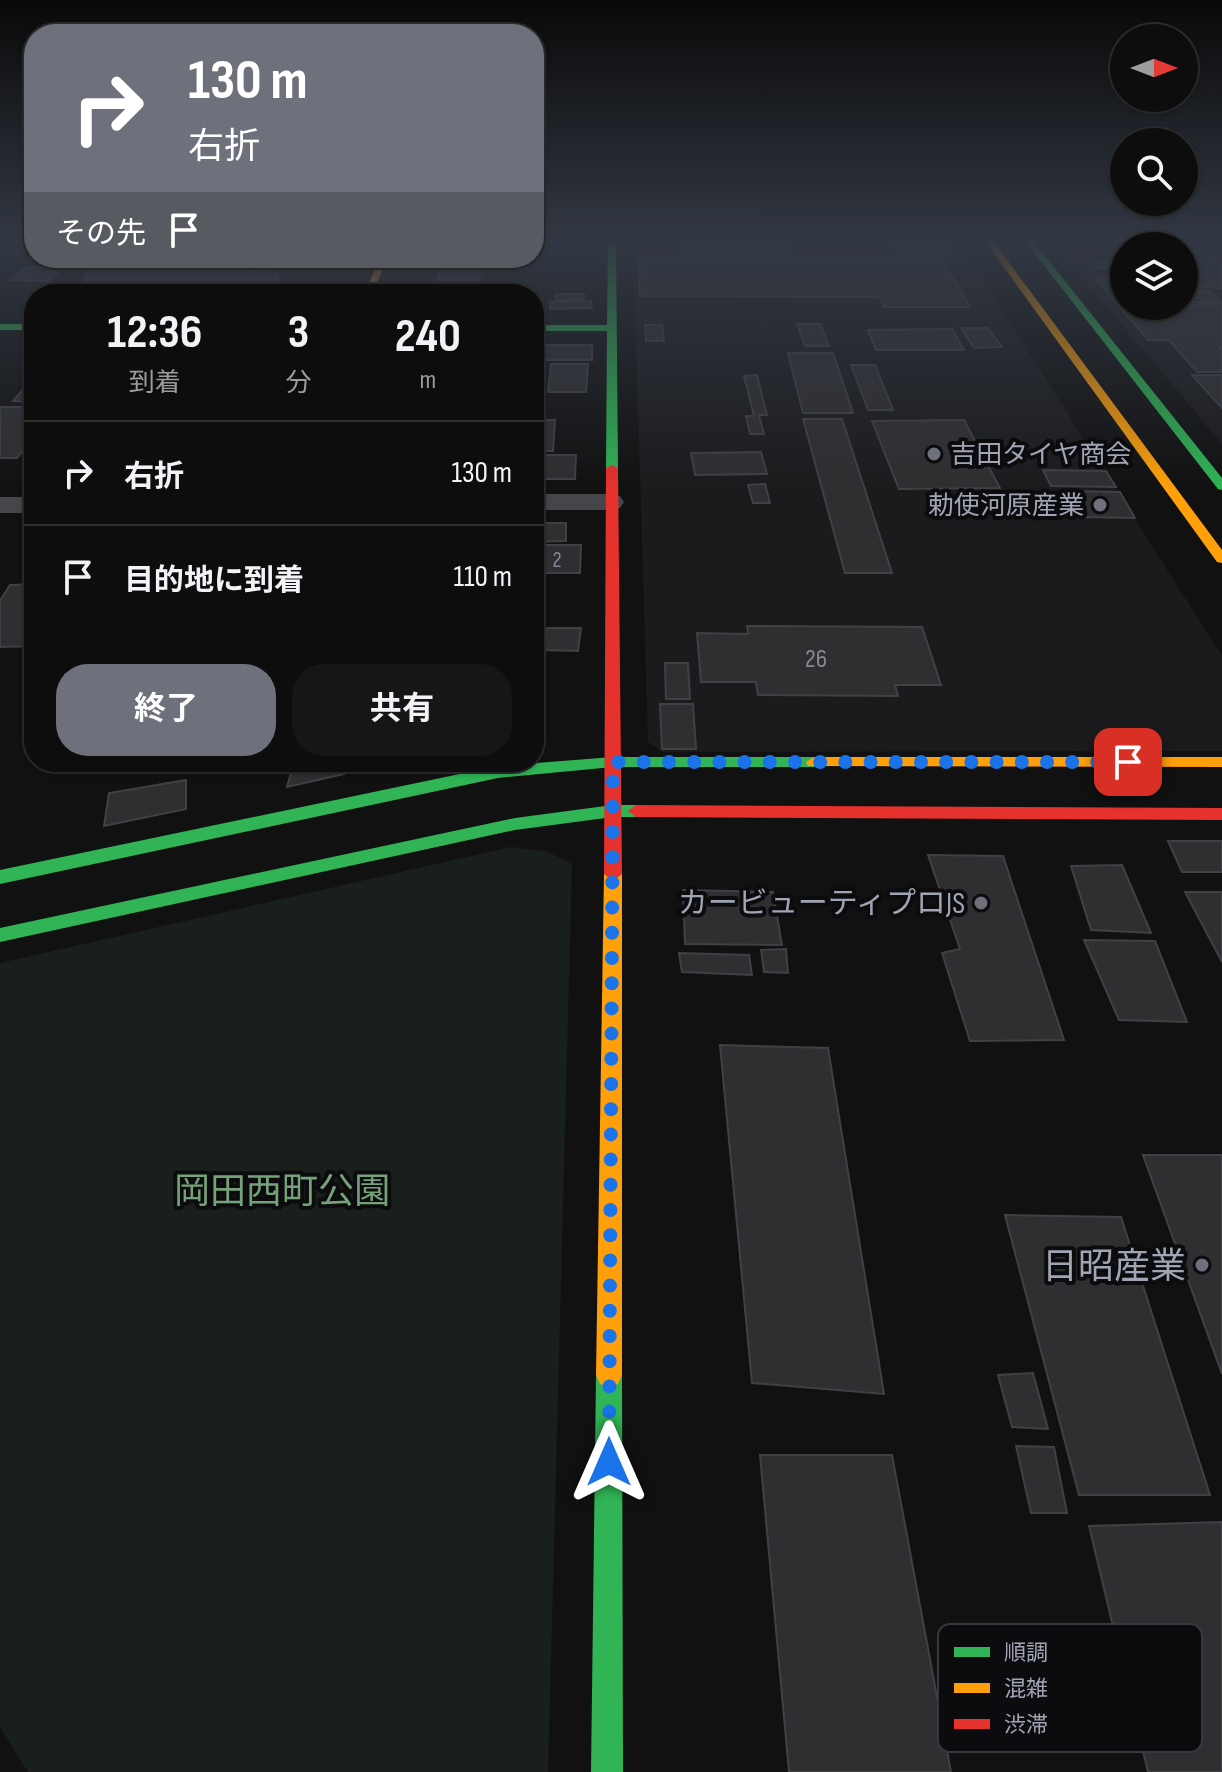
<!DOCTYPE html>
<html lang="ja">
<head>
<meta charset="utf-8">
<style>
	body { margin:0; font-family:"Sofia Sans Condensed","Noto Sans JP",sans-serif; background:#161616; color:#f1f3f6; height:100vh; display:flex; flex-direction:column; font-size:30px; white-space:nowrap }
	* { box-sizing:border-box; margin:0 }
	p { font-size:26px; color:#9a9c9d }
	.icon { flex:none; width:44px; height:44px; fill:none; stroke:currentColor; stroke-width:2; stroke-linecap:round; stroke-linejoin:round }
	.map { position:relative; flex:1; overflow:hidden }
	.side { position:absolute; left:24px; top:284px; width:520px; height:488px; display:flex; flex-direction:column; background:#0d0d0d; border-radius:32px; box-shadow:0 2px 6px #0004,0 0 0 2px #2d2d2e }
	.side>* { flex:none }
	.top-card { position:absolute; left:24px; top:24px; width:520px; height:244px; border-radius:32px; box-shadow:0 2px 6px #0004,0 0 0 2px #2d2d2e; background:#6e717b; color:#fff; overflow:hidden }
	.needle { width:52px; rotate:90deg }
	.tools { position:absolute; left:1110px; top:24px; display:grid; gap:16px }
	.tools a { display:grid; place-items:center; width:88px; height:88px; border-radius:50%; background:#0d0d0d; box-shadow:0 2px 6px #0004,0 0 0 2px #2d2d2e; font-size:40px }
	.pin { position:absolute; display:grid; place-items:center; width:68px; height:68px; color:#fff; margin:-34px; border-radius:16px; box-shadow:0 4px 12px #0006 }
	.me { position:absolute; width:88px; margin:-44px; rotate:0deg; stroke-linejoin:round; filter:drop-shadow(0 0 6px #0008) }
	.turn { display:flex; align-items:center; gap:28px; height:168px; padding:0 32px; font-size:36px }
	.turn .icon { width:104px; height:104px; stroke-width:2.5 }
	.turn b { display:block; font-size:56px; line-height:68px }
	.then { display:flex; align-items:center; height:76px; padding:0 32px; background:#0003; gap:16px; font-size:30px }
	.eta { display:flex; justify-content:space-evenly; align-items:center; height:136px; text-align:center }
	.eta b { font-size:48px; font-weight:700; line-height:56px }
	.primary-button { display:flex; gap:16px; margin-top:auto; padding:16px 32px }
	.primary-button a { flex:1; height:92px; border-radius:32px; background:#6e717b; color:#fff; font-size:32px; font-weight:700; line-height:92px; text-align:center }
	.primary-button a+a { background:#161616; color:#f1f3f6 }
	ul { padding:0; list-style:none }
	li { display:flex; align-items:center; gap:24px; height:104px; padding:0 32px; border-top:2px solid #2d2d2e }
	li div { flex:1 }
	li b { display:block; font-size:30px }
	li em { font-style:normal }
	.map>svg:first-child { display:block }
	.built { fill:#1b1b1d; fill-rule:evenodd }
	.green { fill:#19201b }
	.building { fill:#2f2f31; stroke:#404045; stroke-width:2 }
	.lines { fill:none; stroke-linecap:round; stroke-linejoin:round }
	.street { fill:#45464a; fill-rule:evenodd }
	.fast { fill:#30b455; fill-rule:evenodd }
	.slow { fill:#ff9f0a; fill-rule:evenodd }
	.jam { fill:#e5322d; fill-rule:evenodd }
	.route { stroke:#1a73e8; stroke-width:14; stroke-dasharray:0 25.2 }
	.poi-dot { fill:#6e717b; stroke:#0c0b0d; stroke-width:3 }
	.labels { text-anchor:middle; stroke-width:8; stroke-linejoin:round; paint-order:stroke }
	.far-number-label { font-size:22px; fill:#848893 }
	.far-poi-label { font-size:26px; fill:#a0a5b4; stroke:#0c0b0d; text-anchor:start }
	.number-label { font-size:26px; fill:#848893 }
	.poi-label { font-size:30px; fill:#a0a5b4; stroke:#0c0b0d; text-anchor:end }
	.near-park-label { font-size:36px; fill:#75a27b; stroke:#0c0b0d }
	.near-poi-label { font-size:36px; fill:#a0a5b4; stroke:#0c0b0d; text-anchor:end }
	.key { fill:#0c0b0d; stroke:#38393f; stroke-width:2 }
	.key-label { font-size:22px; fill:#a0a5b4 }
</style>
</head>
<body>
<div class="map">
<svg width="1222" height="1772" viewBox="0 0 1222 1772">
	<rect width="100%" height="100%" fill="#111"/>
	<path class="built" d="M 633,241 L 958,241 L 1222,656 L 1222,751 L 663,752 L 648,742 Z
		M 1052,241 L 1212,241 L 1222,251 L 1222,444 ZM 1124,246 L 1184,246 L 1184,306 L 1124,306 Z"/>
	<path class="green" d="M 511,847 L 546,851 L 572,864 L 548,1772 L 28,1772 L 0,1727 L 0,963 Z"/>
	<path class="building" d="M 679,241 L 788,241 L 791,252 L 680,251 Z
		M 892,241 L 947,241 L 954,253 L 898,253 Z
		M 1184,252 L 1208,253 L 1222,267 L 1222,288 L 1184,287 Z
		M 639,254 L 940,255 L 970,307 L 884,307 L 880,297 L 640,296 Z
		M 162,258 L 273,258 L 282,294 L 84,294 L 87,265 Z
		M 443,258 L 483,258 L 479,280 L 438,280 Z
		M 495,258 L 525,258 L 526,268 L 495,269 Z
		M 1092,263 L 1124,263 L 1124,276 L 1117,276 L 1110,268 L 1097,268 Z
		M 26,267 L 64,267 L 49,281 L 10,280 Z
		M 1095,278 L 1124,278 L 1124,306 L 1222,304 L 1222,346 L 1219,346 L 1222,350 L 1222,372 L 1197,372 L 1169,340 L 1148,340 Z
		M 1184,291 L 1210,291 L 1222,302 L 1189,302 L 1184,298 Z
		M 556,294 L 584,294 L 584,300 L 555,300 Z
		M 591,301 L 592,308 L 550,309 L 550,302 Z
		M 797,324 L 820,324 L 829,346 L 805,346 Z
		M 645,325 L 662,325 L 664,341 L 646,341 Z
		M 961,328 L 988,328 L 1002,347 L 974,348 Z
		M 952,329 L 964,350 L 876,350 L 868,330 Z
		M 540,345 L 592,345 L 592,360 L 538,360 Z
		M 788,353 L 833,353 L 853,413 L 803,413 Z
		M 534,363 L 543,363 L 537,403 L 534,403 Z
		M 551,364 L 588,364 L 586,392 L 548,392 Z
		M 851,365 L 875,365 L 893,410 L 868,410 Z
		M 757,375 L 767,415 L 759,415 L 764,434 L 750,434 L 746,416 L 754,416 L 744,376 Z
		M 1192,375 L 1222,375 L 1222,408 Z
		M 34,376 L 34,402 L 13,401 Z
		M 0,407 L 34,407 L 34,437 L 17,458 L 0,458 Z
		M 803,419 L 842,419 L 892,573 L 845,573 Z
		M 534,420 L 555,420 L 553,451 L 534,451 Z
		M 964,420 L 1000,488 L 899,489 L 872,421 Z
		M 761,452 L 767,474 L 695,475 L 691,453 Z
		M 534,455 L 576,455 L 575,479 L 534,479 Z
		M 1043,470 L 1106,471 L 1116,487 L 1051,486 Z
		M 765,484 L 770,503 L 753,503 L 748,485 Z
		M 1066,491 L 1120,492 L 1135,518 L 1080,517 Z
		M 534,523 L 566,523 L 566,541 L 534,542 Z
		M 534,545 L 581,545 L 580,573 L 534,573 Z
		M 34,584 L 34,646 L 0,647 L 0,601 L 10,585 Z
		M 747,626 L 922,627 L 941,685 L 895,685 L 898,696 L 758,695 L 756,682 L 701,682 L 697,633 L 748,634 Z
		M 546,628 L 581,628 L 578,651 L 544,650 Z
		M 534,654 L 542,654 L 536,736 L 534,736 Z
		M 665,663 L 688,663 L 690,699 L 666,699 Z
		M 660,704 L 693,704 L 696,749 L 662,749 Z
		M 294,762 L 338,762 L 344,774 L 287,787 Z
		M 186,780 L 186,809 L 104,826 L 109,793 Z
		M 1168,841 L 1222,841 L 1222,872 L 1182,872 Z
		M 928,855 L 1003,856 L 1064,1040 L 970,1041 L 942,953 L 960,949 Z
		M 1122,865 L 1151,933 L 1091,930 L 1071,866 Z
		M 683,890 L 773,892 L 782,945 L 685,944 Z
		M 1185,892 L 1222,892 L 1222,962 Z
		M 1084,940 L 1155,941 L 1187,1022 L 1119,1020 Z
		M 786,949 L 788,973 L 764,972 L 761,950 Z
		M 679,953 L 749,955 L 752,975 L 682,972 Z
		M 720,1045 L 828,1048 L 884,1394 L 752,1383 Z
		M 1143,1155 L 1222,1155 L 1222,1374 Z
		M 1005,1215 L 1121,1217 L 1210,1495 L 1079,1495 Z
		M 1033,1373 L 1048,1429 L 1012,1427 L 998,1375 Z
		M 1016,1446 L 1054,1447 L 1067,1513 L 1031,1513 Z
		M 760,1455 L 892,1455 L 951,1772 L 789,1772 Z
		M 1222,1522 L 1222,1772 L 1148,1772 L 1089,1526 Z"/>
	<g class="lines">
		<path class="street" d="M 534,494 L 611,494 L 620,496 L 624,502 L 620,508 L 611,510 L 534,510 Z
			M 0,497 L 34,497 L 34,513 L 0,513 Z"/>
		<path class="fast" d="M 608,241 L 616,241 L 618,468 L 612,471 L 606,468 L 607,331 L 534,331 L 534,325 L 607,325 Z
			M 1025,241 L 1033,241 L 1222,478 L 1222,490 L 1218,489 Z
			M 0,324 L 34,324 L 34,330 L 0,330 Z
			M 613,757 L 814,757 L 822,762 L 814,767 L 613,767 L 498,778 L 0,884 L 0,870 L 498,766 Z
			M 613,805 L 636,805 L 644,811 L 636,817 L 613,817 L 515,830 L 0,942 L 0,928 L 515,818 Z
			M 609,1362 L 618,1366 L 622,1375 L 623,1772 L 591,1772 L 596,1375 L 600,1366 Z"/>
		<path class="slow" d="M 985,241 L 993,241 L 1222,550 L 1222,563 L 1217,562 Z
			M 380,258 L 388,258 L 372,294 L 364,294 Z
			M 814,757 L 1222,757 L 1222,767 L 808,766 L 806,762 Z
			M 613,867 L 622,874 L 622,1375 L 618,1384 L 609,1388 L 600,1384 L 596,1375 L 604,874 Z"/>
		<path class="jam" d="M 612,465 L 618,468 L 622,874 L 613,881 L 604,874 L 606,468 Z
			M 636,805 L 1222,808 L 1222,820 L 636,817 L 628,811 Z"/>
	</g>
	<linearGradient id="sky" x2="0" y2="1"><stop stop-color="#090909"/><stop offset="0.49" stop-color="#323843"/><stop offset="1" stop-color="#323843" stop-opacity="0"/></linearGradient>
	<rect width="1222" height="489" fill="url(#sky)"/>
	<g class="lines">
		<path class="route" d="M 609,1462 L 613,762 L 1128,762"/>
	</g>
	<g class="poi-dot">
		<circle cx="934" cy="454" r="8"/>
		<circle cx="1100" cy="505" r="8"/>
		<circle cx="981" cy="903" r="8"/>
		<circle cx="1202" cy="1265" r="8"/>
	</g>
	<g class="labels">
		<g class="far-number-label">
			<text x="557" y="567">2</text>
		</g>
		<g class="far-poi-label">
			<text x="950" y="463">吉田タイヤ商会</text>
			<text x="1084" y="514" text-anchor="end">勅使河原産業</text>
		</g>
		<g class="number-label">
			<text x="816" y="667">26</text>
		</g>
		<g class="poi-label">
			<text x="965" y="913">カービューティプロJS</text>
		</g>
		<g class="near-park-label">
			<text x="282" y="1203">岡田西町公園</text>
		</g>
		<g class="near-poi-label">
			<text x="1186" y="1278">日昭産業</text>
		</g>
	</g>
	<rect x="938" y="1624" width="264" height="128" rx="12" class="key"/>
	<rect x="954" y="1647" width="36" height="10" fill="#30b455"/>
	<rect x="954" y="1683" width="36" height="10" fill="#ff9f0a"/>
	<rect x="954" y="1719" width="36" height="10" fill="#e5322d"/>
	<g class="key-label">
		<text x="1004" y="1660">順調</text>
		<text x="1004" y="1696">混雑</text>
		<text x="1004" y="1732">渋滞</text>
	</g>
</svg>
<div class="tools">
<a><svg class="needle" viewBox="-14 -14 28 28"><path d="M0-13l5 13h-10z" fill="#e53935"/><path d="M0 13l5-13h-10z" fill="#9a9c9d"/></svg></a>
<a><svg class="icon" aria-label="search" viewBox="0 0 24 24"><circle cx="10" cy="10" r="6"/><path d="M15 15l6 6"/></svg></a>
<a><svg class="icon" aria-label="layers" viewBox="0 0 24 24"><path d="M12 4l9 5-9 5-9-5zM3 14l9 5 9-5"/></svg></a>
</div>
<div class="pin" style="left:1128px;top:762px;background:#d93025"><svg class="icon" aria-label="arrive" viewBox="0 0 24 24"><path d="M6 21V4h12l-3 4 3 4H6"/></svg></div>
<svg class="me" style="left:609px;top:1462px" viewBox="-20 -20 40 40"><path d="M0-17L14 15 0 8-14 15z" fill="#1a73e8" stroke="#fff" stroke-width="4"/></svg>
<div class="top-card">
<div class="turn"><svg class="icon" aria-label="right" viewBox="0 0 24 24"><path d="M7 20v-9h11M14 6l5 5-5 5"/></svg><div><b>130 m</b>右折</div></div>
<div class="then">その先<svg class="icon" aria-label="arrive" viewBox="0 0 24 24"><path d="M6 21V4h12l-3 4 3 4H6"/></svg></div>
</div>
<section class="side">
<div class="eta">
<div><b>12:36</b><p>到着</p></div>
<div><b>3</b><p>分</p></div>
<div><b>240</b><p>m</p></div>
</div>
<ul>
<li><svg class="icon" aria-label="right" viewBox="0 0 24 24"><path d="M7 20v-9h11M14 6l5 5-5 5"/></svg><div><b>右折</b></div><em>130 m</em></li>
<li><svg class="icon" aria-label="arrive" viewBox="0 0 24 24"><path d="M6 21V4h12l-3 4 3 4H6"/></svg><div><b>目的地に到着</b></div><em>110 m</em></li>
</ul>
<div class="primary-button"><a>終了</a><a>共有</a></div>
</section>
</div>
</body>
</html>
